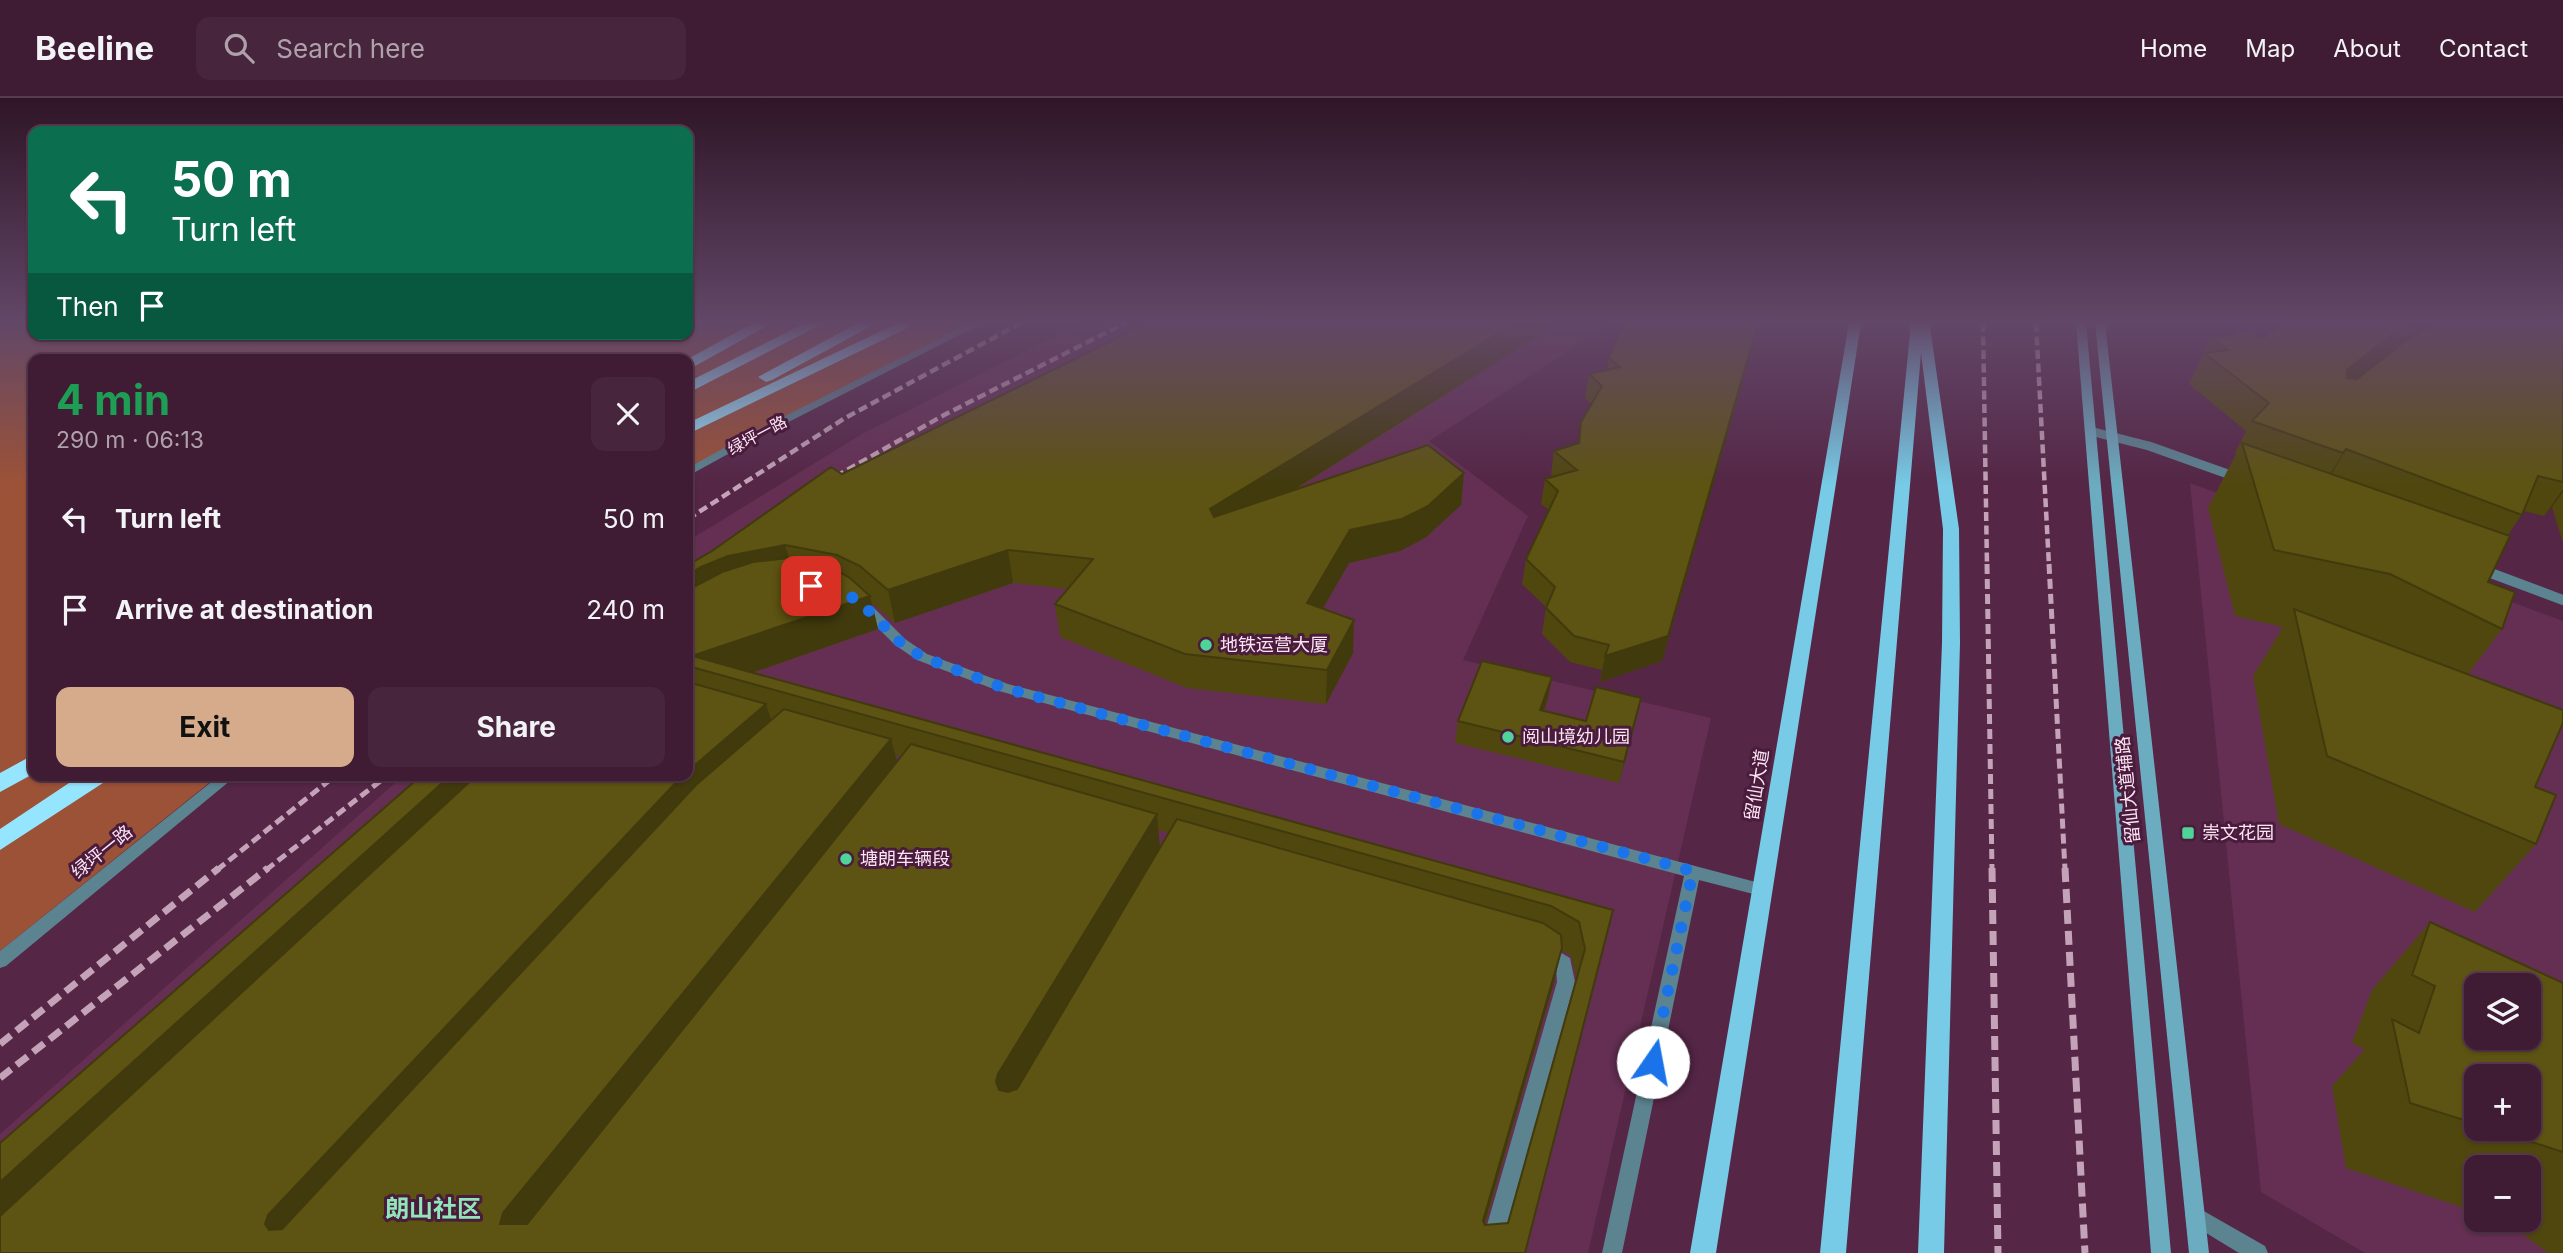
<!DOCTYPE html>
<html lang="en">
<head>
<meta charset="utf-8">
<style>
	body { margin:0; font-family:Inter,"Noto Sans SC",sans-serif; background:#47253c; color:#f1f3f6; height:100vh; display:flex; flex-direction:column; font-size:26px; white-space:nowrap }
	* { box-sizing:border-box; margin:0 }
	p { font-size:23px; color:#aea1ac }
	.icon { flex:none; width:38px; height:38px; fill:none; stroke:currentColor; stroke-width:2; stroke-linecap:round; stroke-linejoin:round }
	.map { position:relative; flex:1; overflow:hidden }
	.sheet { position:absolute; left:28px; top:256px; width:665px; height:427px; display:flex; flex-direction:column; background:#401c34; border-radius:14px; box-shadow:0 2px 5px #0004,0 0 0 2px #593a4f }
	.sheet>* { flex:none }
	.hud { position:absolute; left:28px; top:28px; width:665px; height:214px; border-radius:14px; box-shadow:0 2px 5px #0004,0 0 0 2px #593a4f; background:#0b6e4f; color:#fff; overflow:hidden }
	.fabs { position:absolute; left:2464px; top:875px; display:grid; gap:14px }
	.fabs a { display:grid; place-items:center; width:77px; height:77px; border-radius:14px; background:#401c34; box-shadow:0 2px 5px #0004,0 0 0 2px #593a4f; font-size:35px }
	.pin { position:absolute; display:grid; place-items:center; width:60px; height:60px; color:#fff; margin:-30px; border-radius:14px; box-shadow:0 4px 10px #0006 }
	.me { position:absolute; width:77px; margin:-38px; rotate:12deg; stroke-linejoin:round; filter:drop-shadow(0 0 5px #0008) }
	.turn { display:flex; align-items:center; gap:24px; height:147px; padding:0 28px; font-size:32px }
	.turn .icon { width:91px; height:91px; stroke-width:2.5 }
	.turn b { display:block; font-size:49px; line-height:60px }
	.then { display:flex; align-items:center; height:66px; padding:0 28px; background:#0003; gap:14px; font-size:26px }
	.round { display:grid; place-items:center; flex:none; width:74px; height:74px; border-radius:14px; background:#47253c }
	.overview { display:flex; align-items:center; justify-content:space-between; height:119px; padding:0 28px }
	h1 { font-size:42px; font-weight:700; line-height:52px; color:#1e9e55 }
	.button { display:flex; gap:14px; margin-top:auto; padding:14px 28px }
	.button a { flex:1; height:80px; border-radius:14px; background:#d6ab8b; color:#111; font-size:28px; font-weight:700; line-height:80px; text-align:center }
	.button a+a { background:#47253c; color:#f1f3f6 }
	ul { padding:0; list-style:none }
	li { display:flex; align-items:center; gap:21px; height:91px; padding:0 28px }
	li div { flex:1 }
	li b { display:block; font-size:26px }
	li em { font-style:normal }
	header { display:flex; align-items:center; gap:42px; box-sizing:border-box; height:98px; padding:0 35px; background:#401c34; border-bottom:2px solid #593a4f }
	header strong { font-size:33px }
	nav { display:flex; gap:38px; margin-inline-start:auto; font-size:24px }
	.search { width:490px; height:63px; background:#47253c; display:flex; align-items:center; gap:18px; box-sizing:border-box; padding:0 24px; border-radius:14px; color:#aea1ac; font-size:26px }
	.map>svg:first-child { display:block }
	.built { fill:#642f53; fill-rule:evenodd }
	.forest { fill:#9c5237 }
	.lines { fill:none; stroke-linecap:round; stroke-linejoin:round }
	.lane-far1 { stroke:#5c8390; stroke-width:9 }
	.lane { stroke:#5c8390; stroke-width:10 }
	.street { fill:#5c8390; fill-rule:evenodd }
	.secondary { fill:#6cacc0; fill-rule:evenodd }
	.primary { fill:#77cbe6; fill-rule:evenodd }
	.highway { fill:#96e5fe; fill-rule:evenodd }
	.rail-far2 { stroke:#c4a3b8; stroke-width:4.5; stroke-dasharray:9 4.5; stroke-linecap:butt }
	.rail-far1 { stroke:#c4a3b8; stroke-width:5; stroke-dasharray:10 5; stroke-linecap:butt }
	.rail { stroke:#c4a3b8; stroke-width:7; stroke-dasharray:14 7; stroke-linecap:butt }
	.wall { fill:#50470f; fill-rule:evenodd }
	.shaded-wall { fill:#413a0d }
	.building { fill:#5d5312; stroke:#413a0d; stroke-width:2; fill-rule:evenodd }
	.route { stroke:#1a73e8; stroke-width:12; stroke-dasharray:0 21.6 }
	.poi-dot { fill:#50d398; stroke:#491b3c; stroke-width:2.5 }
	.labels { text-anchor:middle; stroke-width:6; stroke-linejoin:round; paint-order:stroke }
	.far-street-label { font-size:16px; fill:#fde4f3; stroke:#491b3c }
	.poi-label { font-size:18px; fill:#fde4f3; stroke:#491b3c; text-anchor:start }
	.street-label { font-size:18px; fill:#fde4f3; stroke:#491b3c }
	.near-quarter-label { font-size:24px; font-weight:bold; fill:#92e4b9; stroke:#491b3c }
</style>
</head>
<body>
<header>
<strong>Beeline</strong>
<div class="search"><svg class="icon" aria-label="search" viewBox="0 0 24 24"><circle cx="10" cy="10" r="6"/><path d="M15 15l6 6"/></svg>Search here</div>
<nav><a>Home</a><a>Map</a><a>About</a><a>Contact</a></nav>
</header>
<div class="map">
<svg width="2563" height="1155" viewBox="0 0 2563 1155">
	<rect width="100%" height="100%" fill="#552646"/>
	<path class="built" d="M 1081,225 L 1612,225 L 1429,343 L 1528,418 L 1463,562 L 1711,620 L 1588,1155 L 0,1155 L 0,1036 L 404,677 L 688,677 L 688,443 L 862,336 Z
		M 2190,385 L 2563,523 L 2563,1155 L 2365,1155 L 2261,1094 ZM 2476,887 L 2529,887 L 2529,940 L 2476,940 ZM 2476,978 L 2529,978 L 2529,1031 L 2476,1031 ZM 2476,1069 L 2529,1069 L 2529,1122 L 2476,1122 Z"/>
	<path class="forest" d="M 0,225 L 33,225 L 33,236 L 688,236 L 688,225 L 972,225 L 688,370 L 688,261 L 33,261 L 33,677 L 219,677 L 0,853 Z"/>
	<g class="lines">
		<path class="lane-far1" d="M 2090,333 L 2149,348 L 2239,380"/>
		<path class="lane" d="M 2480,471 L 2563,502"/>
		<path class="street" d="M 970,225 L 983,225 L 759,339 L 688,378 L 688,370 L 751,335 Z
			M 863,503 L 868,504 L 905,541 L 927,556 L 1008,586 L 1767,787 L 1769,792 L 1767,797 L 1761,798 L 1699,782 L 1622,1155 L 1602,1155 L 1684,778 L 999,593 L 917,562 L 895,547 L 858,510 L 856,507 L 858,504 Z
			M 220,677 L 237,677 L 6,868 L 0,870 L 0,853 Z
			M 1544,845 L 1570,860 L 1575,884 L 1499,1155 L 1479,1155 L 1557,884 L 1556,869 L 1538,857 L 1535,852 L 1538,847 Z
			M 2195,1108 L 2265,1148 L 2268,1155 L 2239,1155 L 2188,1124 L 2185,1117 L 2188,1110 Z"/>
		<path class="secondary" d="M 2076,225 L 2086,225 L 2171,1155 L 2151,1155 Z
			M 2095,225 L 2105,225 L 2209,1155 L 2189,1155 Z"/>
		<path class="primary" d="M 1849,225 L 1861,225 L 1716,1155 L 1690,1155 Z
			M 1911,225 L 1924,225 L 1930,229 L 1959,431 L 1960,545 L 1944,1155 L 1918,1155 L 1942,545 L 1943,431 L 1921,255 L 1846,1155 L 1820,1155 Z"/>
		<path class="highway" d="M 753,225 L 772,225 L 688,272 L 688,261 Z
			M 805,225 L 824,225 L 688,295 L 688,284 Z
			M 858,225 L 877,225 L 772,282 L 766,284 L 758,279 Z
			M 898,225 L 918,225 L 688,336 L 688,325 Z
			M 33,657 L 33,676 L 0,694 L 0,675 Z
			M 81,677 L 109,677 L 106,683 L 0,752 L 0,731 Z"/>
		<path class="rail-far2" d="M 1983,225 L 1987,468
			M 2036,225 L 2049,468
			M 824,385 L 944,317 L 1125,225
			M 688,421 L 845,320 L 1021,225"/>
		<path class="rail-far1" d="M 1987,466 L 1992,772
			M 2049,466 L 2065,772
			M 217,772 L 336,677
			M 266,772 L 388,677"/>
		<path class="rail" d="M 1992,770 L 1998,1155
			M 2065,770 L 2085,1155
			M 0,946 L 219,770
			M 0,980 L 268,770"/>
	</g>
	<path class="wall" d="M 1148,225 L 1559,225 L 1294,392 L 1464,375 L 1461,407 L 1425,440 L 1400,453 L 1349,465 L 1323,510 L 1353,555 L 1326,606 L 1187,590 L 1060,539 L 1055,506 L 1068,491 L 1013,485 L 895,525 L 872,505 L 878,531 L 752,575 L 1613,812 L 1525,1155 L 688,677 L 688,467 L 842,376 ZM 895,657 L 901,659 L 897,664 ZM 1158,732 L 1169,735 L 1160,750 ZM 1561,852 L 1571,858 L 1577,882 L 1508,1125 L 1485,1127 L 1554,884 Z
		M 2285,225 L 2430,225 L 2426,232 L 2563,225 L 2563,445 L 2552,409 L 2544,418 L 2524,413 L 2508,437 L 2488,484 L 2502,531 L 2468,576 L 2535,689 L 2536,746 L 2475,814 L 2279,726 L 2253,578 L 2283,529 L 2235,518 L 2208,410 L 2236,356 L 2235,355 L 2246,333 L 2189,286 L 2211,240 L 2263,240 Z
		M 1609,260 L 1749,261 L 1662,563 L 1600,584 L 1602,572 L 1570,564 L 1542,536 L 1546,509 L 1522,486 L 1526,461 L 1549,412 L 1541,406 L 1545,381 L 1553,379 L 1551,377 L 1554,353 L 1578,346 L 1581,324 L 1591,306 L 1585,300 L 1589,276 L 1607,272 Z
		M 1548,600 L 1544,613 L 1586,623 L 1636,621 L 1619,685 L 1455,645 L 1458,623 Z
		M 2430,824 L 2563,885 L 2563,1155 L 2548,1155 L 2508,1125 L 2499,1122 L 2529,1122 L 2529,1069 L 2476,1069 L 2476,1114 L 2346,1070 L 2332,988 L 2365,951 L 2352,945 L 2372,892 ZM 2476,978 L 2529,1031 L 2476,1031 Z"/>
	<path class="shaded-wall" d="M 1515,225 L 1559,225 L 1212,443 L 1210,411 Z
		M 2412,225 L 2430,225 L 2419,243 L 2329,304 L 2347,272 L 2396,233 Z
		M 1755,237 L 1749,261 L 1662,563 L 1600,584 L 1605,558 Z
		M 2346,351 L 2327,384 L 2323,388 L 2343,355 Z
		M 1464,375 L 1461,407 L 1425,440 L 1400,453 L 1349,465 L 1307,538 L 1307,505 L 1350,432 Z
		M 2563,391 L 2563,394 L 2552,409 L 2544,418 Z
		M 785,447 L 795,479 L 688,517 L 688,477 L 701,469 L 728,458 Z
		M 1008,452 L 1013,485 L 895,525 L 888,492 Z
		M 870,498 L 878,531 L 734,581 L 692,558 Z
		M 1354,522 L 1353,555 L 1326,606 L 1327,572 Z
		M 1552,579 L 1548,600 L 1537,634 L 1540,612 Z
		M 1641,600 L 1636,621 L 1619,685 L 1624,664 Z
		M 766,606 L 777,639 L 298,1149 L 269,1132 L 265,1126 L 268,1117 L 683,677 L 688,677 L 688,673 Z
		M 891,641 L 900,674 L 526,1146 L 500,1126 L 503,1115 Z
		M 451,677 L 506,677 L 0,1155 L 0,1084 Z
		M 1157,716 L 1160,750 L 1006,1009 L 996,984 L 998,976 Z
		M 1562,850 L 1554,884 L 1476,1154 L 1483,1123 Z"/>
	<path class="building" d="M 1148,225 L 1515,225 L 1210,411 L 1214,419 L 1428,347 L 1464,375 L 1428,408 L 1402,421 L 1350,432 L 1307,505 L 1354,522 L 1327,572 L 1185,556 L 1055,506 L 1093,461 L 1008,452 L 888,492 L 860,468 L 837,457 L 785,447 L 728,458 L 701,469 L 688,477 L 688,467 L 712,453 L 831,369 L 842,376 Z
		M 1624,225 L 1758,225 L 1668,538 L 1605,558 L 1609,547 L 1574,538 L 1546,510 L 1555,489 L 1526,461 L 1558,393 L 1545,381 L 1577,372 L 1554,353 L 1579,345 L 1581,324 L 1602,288 L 1589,276 L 1620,269 L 1609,260 Z
		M 2285,225 L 2412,225 L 2396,233 L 2347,272 L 2347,280 L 2357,281 L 2408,241 L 2439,225 L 2563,225 L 2563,384 L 2538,378 L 2522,417 L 2346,351 L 2343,355 L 2252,323 L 2269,305 L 2204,255 L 2228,252 L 2211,240 L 2235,237 L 2243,233 L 2263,240 Z
		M 2242,345 L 2510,438 L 2488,484 L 2515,494 L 2502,531 L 2390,476 L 2274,452 Z
		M 789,460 L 827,467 L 850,480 L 870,498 L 692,558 L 1613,812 L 1525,1155 L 0,1155 L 0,1118 L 477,677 L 683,677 L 268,1117 L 265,1126 L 269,1132 L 282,1131 L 696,687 L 784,611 L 891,641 L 503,1115 L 500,1126 L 527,1126 L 911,646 L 1157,716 L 998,976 L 996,984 L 999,992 L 1008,994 L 1017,991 L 1177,721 L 1543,825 L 1561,837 L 1562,850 L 1483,1123 L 1485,1127 L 1508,1125 L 1585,851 L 1579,824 L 1551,808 L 688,568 L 688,492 L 722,474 L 753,464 Z
		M 2294,511 L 2563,612 L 2563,625 L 2535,689 L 2556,697 L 2536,746 L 2327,658 Z
		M 1482,563 L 1552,579 L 1540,612 L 1586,623 L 1596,589 L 1641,600 L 1624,664 L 1458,623 Z
		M 688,584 L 766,606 L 688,673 Z
		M 422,677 L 451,677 L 0,1084 L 0,1045 Z
		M 2430,824 L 2563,885 L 2563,1054 L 2491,1031 L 2529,1031 L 2529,978 L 2476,978 L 2476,1026 L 2410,1005 L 2392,921 L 2419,935 L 2435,888 L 2412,877 ZM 2476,887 L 2529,887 L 2529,940 L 2476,940 Z"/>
	<linearGradient id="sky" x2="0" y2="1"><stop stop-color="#2f1526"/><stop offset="0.58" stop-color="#624768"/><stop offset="1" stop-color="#624768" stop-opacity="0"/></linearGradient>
	<rect width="2563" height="387" fill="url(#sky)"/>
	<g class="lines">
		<path class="route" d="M 811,488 L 835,492 L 858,502 L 900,544 L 922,559 L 1004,590 L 1693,773 L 1653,964"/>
	</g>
	<g class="poi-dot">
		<circle cx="1206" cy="547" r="7"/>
		<circle cx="1508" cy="639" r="7"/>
		<rect x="2181" y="728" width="14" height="14" rx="3.5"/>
		<circle cx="846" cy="761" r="7"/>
	</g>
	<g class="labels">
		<g class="far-street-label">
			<text transform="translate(757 337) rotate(-28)" y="6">绿坪一路</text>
		</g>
		<g class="poi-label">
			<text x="1220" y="553">地铁运营大厦</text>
			<text x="1522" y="645">阅山境幼儿园</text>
			<text x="2202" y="741">崇文花园</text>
			<text x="860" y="767">塘朗车辆段</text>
		</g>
		<g class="street-label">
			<text transform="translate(1757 687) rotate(-81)" y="6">留仙大道</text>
			<text transform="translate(2128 692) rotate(-96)" y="6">留仙大道辅路</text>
			<text transform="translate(102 754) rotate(-39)" y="6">绿坪一路</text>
		</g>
		<g class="near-quarter-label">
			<text x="433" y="1119">朗山社区</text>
		</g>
	</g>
</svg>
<div class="fabs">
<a><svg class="icon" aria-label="layers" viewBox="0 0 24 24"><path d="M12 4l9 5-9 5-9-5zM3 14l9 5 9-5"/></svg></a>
<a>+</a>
<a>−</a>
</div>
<div class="pin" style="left:811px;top:488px;background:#d93025"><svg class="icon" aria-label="arrive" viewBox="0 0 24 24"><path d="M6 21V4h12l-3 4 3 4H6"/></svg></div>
<svg class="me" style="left:1653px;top:964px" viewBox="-20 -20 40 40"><circle r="19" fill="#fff"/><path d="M0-13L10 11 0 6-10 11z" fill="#1a73e8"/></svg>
<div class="hud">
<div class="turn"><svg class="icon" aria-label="left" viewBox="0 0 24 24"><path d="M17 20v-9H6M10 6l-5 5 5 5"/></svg><div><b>50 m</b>Turn left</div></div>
<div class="then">Then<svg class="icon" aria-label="arrive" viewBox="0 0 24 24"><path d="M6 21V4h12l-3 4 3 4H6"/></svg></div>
</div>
<section class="sheet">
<div class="overview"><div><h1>4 min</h1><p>290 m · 06:13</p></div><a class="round"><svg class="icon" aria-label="close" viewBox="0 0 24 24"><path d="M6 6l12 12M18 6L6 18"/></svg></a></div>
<ul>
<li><svg class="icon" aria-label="left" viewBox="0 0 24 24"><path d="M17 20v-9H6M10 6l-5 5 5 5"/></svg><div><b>Turn left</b></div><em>50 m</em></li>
<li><svg class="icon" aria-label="arrive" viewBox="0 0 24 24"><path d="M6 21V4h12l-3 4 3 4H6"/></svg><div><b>Arrive at destination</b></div><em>240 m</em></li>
</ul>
<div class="button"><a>Exit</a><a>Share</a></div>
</section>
</div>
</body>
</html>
